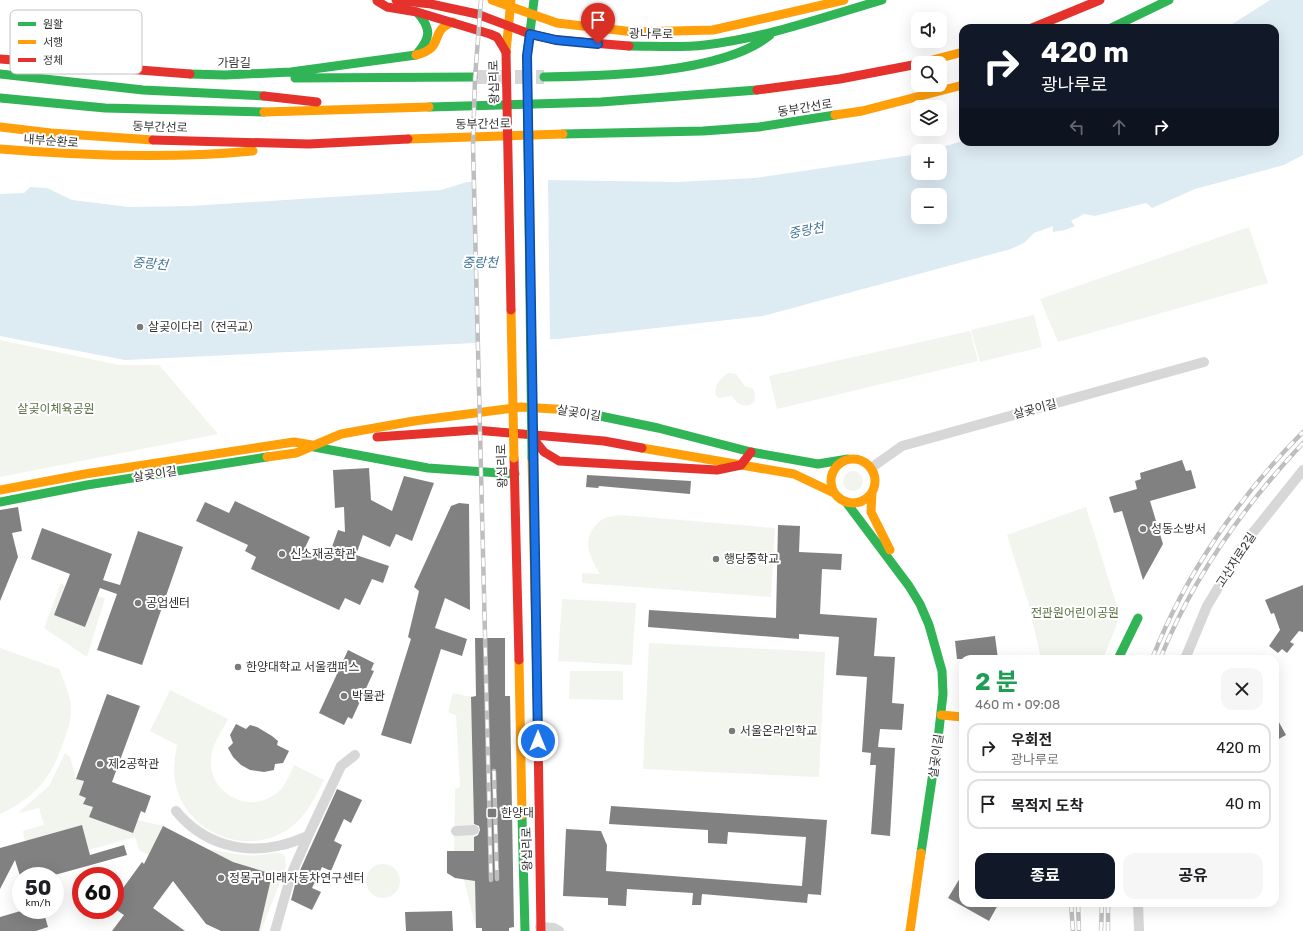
<!DOCTYPE html>
<html lang="ko">
<head>
<meta charset="utf-8">
<style>
	body { margin:0; font-family:Rubik,"Noto Sans KR",sans-serif; background:#f6f6f6; color:#202124; height:100vh; display:flex; flex-direction:column; font-size:15px; white-space:nowrap }
	* { box-sizing:border-box; margin:0 }
	p { font-size:13px; color:#757577 }
	.icon { flex:none; width:22px; height:22px; fill:none; stroke:currentColor; stroke-width:2; stroke-linecap:round; stroke-linejoin:round }
	.map { position:relative; flex:1; overflow:hidden }
	.sheet { position:absolute; left:959px; top:655px; width:320px; height:252px; display:flex; flex-direction:column; background:#fff; border-radius:12px; box-shadow:0 4px 16px #0002 }
	.sheet>* { flex:none }
	.hud { position:absolute; left:959px; top:24px; width:320px; height:122px; border-radius:12px; box-shadow:0 4px 16px #0002; background:#111827; color:#fff; overflow:hidden }
	.buttons { position:absolute; left:911px; top:12px; display:grid; gap:8px }
	.buttons a { display:grid; place-items:center; width:36px; height:36px; border-radius:8px; background:#fff; box-shadow:0 4px 16px #0002; font-size:20px }
	.speed { position:absolute; left:12px; top:867px; display:flex; gap:8px; font-size:20px; font-weight:700; text-align:center }
	.speed>* { display:grid; place-content:center; width:52px; height:52px; border-radius:50%; background:#fff; box-shadow:0 4px 16px #0002; line-height:1 }
	.speed small { font-size:10px; font-weight:400 }
	.speed .limit { border:6px solid #d22; background:#fff; color:#111 }
	.pin { position:absolute; display:grid; place-items:center; width:34px; height:34px; color:#fff; margin:-41px -17px; border-radius:50% 50% 50% 0; rotate:-45deg; box-shadow:0 0 4px #0007 }
	.pin .icon { rotate:45deg }
	.me { position:absolute; width:44px; margin:-22px; rotate:0deg; stroke-linejoin:round; filter:drop-shadow(0 0 3px #0008) }
	.turn { display:flex; align-items:center; gap:14px; height:84px; padding:0 16px; font-size:18px }
	.turn .icon { width:52px; height:52px; stroke-width:2.5 }
	.turn b { display:block; font-size:28px; line-height:34px }
	.lanes { display:flex; align-items:center; height:38px; padding:0 16px; background:#0003; justify-content:center; gap:20px; direction:ltr }
	.lanes .off { opacity:.35 }
	.round { display:grid; place-items:center; flex:none; width:42px; height:42px; border-radius:12px; background:#f6f6f6 }
	.headline { display:flex; align-items:center; justify-content:space-between; height:68px; padding:0 16px }
	h1 { font-size:24px; font-weight:700; line-height:30px; color:#1e9e55 }
	.cta { display:flex; gap:8px; margin-top:auto; padding:8px 16px }
	.cta a { flex:1; height:46px; border-radius:12px; background:#111827; color:#fff; font-size:16px; font-weight:700; line-height:46px; text-align:center }
	.cta a+a { background:#f6f6f6; color:#202124 }
	ul { padding:0; list-style:none }
	li { display:flex; align-items:center; gap:12px; height:50px; margin:0 8px 6px; padding:0 8px; border:2px solid #e0e0e0; border-radius:12px }
	li div { flex:1 }
	li b { display:block; font-size:15px }
	li em { font-style:normal }
	.map>svg:first-child { display:block }
	.green { fill:#f1f5ed }
	.water { fill:#ddebf3; fill-rule:evenodd }
	.pier { fill:#fff }
	.building { fill:#818181 }
	.lines { fill:none; stroke-linecap:round; stroke-linejoin:round }
	.secondary-tunnel { stroke:#d6d6d6; stroke-width:14; stroke-dasharray:14 7; stroke-linecap:butt }
	.street { stroke:#d7d7d7; stroke-width:10 }
	.fast { stroke:#30b455; stroke-width:9 }
	.slow { stroke:#ff9f0a; stroke-width:9 }
	.jam { stroke:#e5322d; stroke-width:9 }
	.rail-casing { stroke:#bebebe; stroke-width:4.5 }
	.rail { stroke:#fff; stroke-width:3; stroke-dasharray:9; stroke-linecap:butt }
	.fast-bridge { stroke:#30b455; stroke-width:9 }
	.slow-bridge { stroke:#ff9f0a; stroke-width:9 }
	.jam-bridge { stroke:#e5322d; stroke-width:9 }
	.route-casing { stroke:#114b97; stroke-width:10 }
	.route { stroke:#1a73e8; stroke-width:7 }
	.poi-dot { fill:#7a7a7a; stroke:#fff; stroke-width:1.5 }
	.labels { text-anchor:middle; stroke-width:4; stroke-linejoin:round; paint-order:stroke }
	.street-label { font-size:12px; fill:#333; stroke:#fff }
	.poi-label { font-size:12px; fill:#333; stroke:#fff; text-anchor:start }
	.park-label { font-size:12px; fill:#56703f; stroke:#fff }
	.water-label { font-size:13px; font-style:italic; fill:#3f7597; stroke:#fff }
	.key { fill:#fff; stroke:#c2c2c2; stroke-width:1 }
	.key-label { font-size:11px; fill:#333 }
</style>
</head>
<body>
<div class="map">
<svg width="1303" height="931" viewBox="0 0 1303 931">
	<rect width="100%" height="100%" fill="#fff"/>
	<path class="green" d="M 1249,227 L 1268,283 L 1058,342 L 1040,299 Z
		M 1034,315 L 1042,347 L 980,362 L 971,330 Z
		M 970,331 L 978,361 L 777,409 L 769,376 Z
		M 0,340 L 119,365 L 159,365 L 218,434 L 0,477 Z
		M 728,373 L 736,374 L 745,386 L 754,389 L 755,401 L 750,405 C 742,407 736,403 732,396 L 719,398 L 716,396 C 713,387 720,378 728,373 Z
		M843 481a10 10 0 1 1 20 0a10 10 0 1 1-20 0Z
		M 1086,507 L 1120,616 L 1103,659 L 1041,659 L 1029,605 L 1007,535 Z
		M 620,515 L 775,528 L 771,597 L 582,583 L 582,573 L 600,574 C 589,556 580,539 600,521 C 604,517 614,516 620,515 Z
		M 61,583 L 65,586 L 55,615 L 85,627 L 97,596 L 105,598 L 87,657 L 44,628 Z
		M 562,599 L 636,603 L 632,665 L 558,661 Z
		M 649,643 L 825,652 L 819,777 L 643,769 Z
		M 0,648 L 59,669 C 64,682 71,696 71,710 C 71,722 67,732 63,743 C 51,779 34,798 0,814 Z
		M 570,671 L 623,671 L 623,700 L 569,699 Z
		M 170,690 L 228,719 C 221,732 212,745 211,759 C 208,792 247,814 274,795 C 285,788 289,776 294,765 L 324,780 C 316,795 309,811 296,823 C 254,861 185,836 175,781 C 173,769 175,757 177,745 L 150,731 Z
		M 453,693 L 471,697 L 476,928 L 464,880 L 465,852 L 454,851 L 455,789 L 460,787 L 456,715 L 448,712 Z
		M 65,753 L 70,757 L 76,779 L 84,781 L 79,795 L 86,798 L 84,804 L 93,807 L 89,817 L 138,820 L 163,826 L 149,855 L 139,850 L 135,837 L 89,850 L 82,825 L 25,841 L 23,831 L 44,825 L 39,808 L 18,813 L 49,786 Z
		M 208,849 C 226,852 244,857 262,855 C 270,854 278,850 285,856 L 286,867 L 261,931 L 259,931 L 271,879 L 270,874 L 233,862 Z
		M366 881a17 17 0 1 1 34 0a17 17 0 1 1-34 0Z"/>
	<path class="water" d="M 1270,0 L 1303,0 L 1303,155 L 1284,165 L 1195,189 L 1152,208 L 1146,203 L 1095,216 L 1084,214 L 1071,221 L 1075,226 L 1065,230 L 1053,232 L 1053,226 L 1034,233 L 1024,243 L 1011,249 L 763,316 L 558,339 L 125,360 L 0,336 L 0,194 L 24,193 L 30,187 L 47,188 L 72,200 L 130,207 L 191,206 L 441,190 L 467,182 L 546,180 L 677,182 L 755,178 L 918,154 L 918,173 L 940,173 L 940,151 L 928,151 L 963,141 L 1275,142 L 1275,28 L 1226,28 ZM 918,195 L 940,195 L 940,217 L 918,217 Z"/>
	<path class="pier" d="M 548,178 L 550,341 L 478,345 L 476,180 Z"/>
	<path class="building" d="M 1182,460 L 1186,471 L 1191,470 L 1196,488 L 1150,501 L 1163,544 L 1143,580 L 1122,511 L 1114,513 L 1109,497 L 1137,489 L 1135,481 L 1141,479 L 1140,473 Z
		M 369,468 L 371,500 L 392,511 L 404,476 L 434,483 L 412,541 L 396,534 L 390,547 L 363,535 L 356,555 L 389,566 L 383,583 L 372,579 L 360,605 L 345,598 L 339,610 L 251,569 L 256,557 L 245,551 L 248,545 L 196,521 L 205,502 L 229,513 L 235,501 L 310,537 L 304,550 L 327,561 L 338,530 L 345,532 L 344,507 L 335,508 L 333,470 Z
		M 587,475 L 691,481 L 690,494 L 599,486 L 598,488 L 586,487 Z
		M 459,503 L 469,504 L 470,610 L 445,598 L 435,628 L 467,639 L 462,656 L 441,649 L 411,744 L 381,735 L 411,639 L 408,637 L 419,591 L 414,587 L 451,506 Z
		M 18,507 L 22,531 L 12,533 L 18,557 L 0,601 L 0,510 Z
		M 778,525 L 800,526 L 799,552 L 842,554 L 841,570 L 822,569 L 820,614 L 877,618 L 874,656 L 895,657 L 892,703 L 904,704 L 902,730 L 880,729 L 878,747 L 895,748 L 890,836 L 871,834 L 876,765 L 870,765 L 871,753 L 862,752 L 867,677 L 836,675 L 839,637 L 799,634 L 799,639 L 648,627 L 649,610 L 776,618 Z
		M 42,528 L 112,554 L 103,580 L 120,585 L 138,531 L 183,547 L 142,665 L 97,650 L 117,594 L 100,588 L 85,627 L 54,615 L 70,574 L 31,559 Z
		M 1303,585 L 1303,632 L 1299,631 L 1290,642 L 1294,644 L 1287,653 L 1282,649 L 1278,653 L 1269,646 L 1280,630 L 1274,613 L 1271,614 L 1265,600 Z
		M 995,636 L 998,659 L 957,659 L 955,641 Z
		M 475,638 L 505,638 L 505,696 L 510,696 L 514,927 L 509,928 L 509,931 L 482,931 L 482,928 L 476,928 L 475,881 L 455,878 L 447,873 L 447,851 L 474,851 L 474,837 L 478,835 L 480,830 L 479,826 L 474,824 L 471,697 L 476,696 Z
		M 348,650 L 374,663 L 371,670 L 374,671 L 352,719 L 348,717 L 344,725 L 319,713 Z
		M 107,694 L 140,706 L 112,782 L 151,796 L 145,813 L 141,811 L 133,833 L 89,817 L 93,807 L 83,804 L 86,798 L 79,795 L 84,781 L 76,779 Z
		M 1275,715 L 1286,735 L 1275,741 Z
		M 236,724 L 246,729 L 250,725 L 257,727 L 272,736 L 278,741 L 277,745 L 289,751 L 283,763 L 275,764 L 274,770 L 264,772 L 250,770 L 241,765 L 233,757 L 228,748 L 233,743 L 230,735 Z
		M 337,789 L 362,800 L 351,823 L 344,819 L 334,841 L 342,845 L 331,871 L 322,867 L 312,888 L 321,892 L 312,910 L 291,900 L 297,877 Z
		M 611,806 L 827,820 L 821,895 L 808,894 L 807,903 L 702,894 L 701,905 L 692,905 L 693,893 L 627,889 L 626,906 L 608,905 L 608,898 L 563,896 L 566,829 L 601,831 L 607,845 L 606,871 L 802,886 L 806,837 L 728,832 L 727,844 L 708,843 L 708,830 L 609,824 Z
		M 82,825 L 90,855 L 124,845 L 127,855 L 51,876 L 20,876 L 15,860 L 0,889 L 0,848 Z
		M 163,826 L 233,862 L 269,873 L 271,879 L 259,931 L 221,931 L 206,924 L 173,881 L 153,908 L 185,931 L 112,931 L 124,915 L 115,909 L 115,899 L 142,862 L 144,864 Z
		M 963,873 L 963,903 L 999,903 L 989,921 L 948,898 Z
		M 24,910 L 43,910 L 48,927 L 36,931 L 0,931 L 0,917 Z
		M 452,911 L 453,931 L 406,931 L 405,912 Z"/>
	<g class="lines">
		<path class="secondary-tunnel" d="M 473,77 L 544,77"/>
		<path class="street" d="M 871,468 L 902,446 L 1204,362
			M 1185,659 L 1207,606 L 1247,540 L 1303,470
			M 176,811 C 202,843 242,855 282,845 C 291,843 300,839 308,836
			M 456,831 L 474,830
			M 1138,903 L 1139,931
			M 540,927 L 554,928 L 559,931
			M 275,931 L 291,875 L 308,836 L 341,766 L 355,755"/>
		<path class="fast" d="M 1111,28 L 1169,0
			M 629,46 C 655,46 680,48 705,45 C 765,38 824,17 882,0
			M 527,56 L 534,0
			M 0,74 L 143,90 L 264,96
			M 190,74 L 225,75 L 291,72 L 416,55 C 431,38 432,29 417,12
			M 544,77 C 604,76 723,74 770,35
			M 295,78 L 473,77
			M 0,98 L 105,108 L 264,112
			M 429,107 L 601,102 L 757,90
			M 563,134 L 703,131 L 759,127 L 835,115
			M 571,410 L 658,428 L 751,452 L 818,464 L 848,459
			M 309,446 L 428,468 L 515,474
			M 0,502 L 87,485 L 267,457
			M 846,502 L 909,586 L 920,604 L 929,625 L 942,671 L 943,694 L 938,739 L 921,853
			M 1118,659 L 1138,618
			M 522,815 L 525,931"/>
		<path class="slow" d="M 492,0 L 557,23 L 634,32 L 713,30 L 844,0
			M 506,52 L 511,0
			M 416,55 C 446,48 428,31 453,22
			M 921,63 L 963,52
			M 264,112 L 429,107
			M 835,115 L 862,111 L 963,85
			M 0,127 L 51,133 L 153,140
			M 408,139 L 563,134
			M 0,149 C 85,156 168,159 253,151
			M 642,448 L 794,474 L 834,493
			M 267,457 L 296,453 L 341,434 L 414,421 L 521,407 L 571,410
			M 532,458 L 538,733
			M831 481a22 22 0 1 1 44 0a22 22 0 1 1-44 0Z
			M 0,490 L 85,474 L 294,442 L 312,445
			M 872,492 L 871,512 L 890,550
			M 519,660 L 522,815
			M 941,715 L 963,717
			M 910,931 L 921,853"/>
		<path class="jam" d="M 396,0 L 431,4 L 477,14 L 530,34 L 556,40 L 629,46
			M 377,1 L 387,7 L 417,12 L 490,34 L 497,37 L 506,52
			M 1032,28 L 1100,0
			M 0,59 L 190,74
			M 757,90 L 840,79 L 918,64
			M 264,96 L 317,102
			M 153,140 L 309,144 L 408,139
			M 377,437 L 475,430 L 604,441 L 642,448
			M 532,437 L 544,452 L 559,461 L 717,470 L 741,465 L 751,452
			M 514,458 L 519,660
			M 538,733 L 541,931"/>
		<defs>
			<path id="rail" d="M 481,0 L 475,78 L 473,145 L 491,880
				M 1152,659 C 1185,575 1239,496 1303,432
				M 1160,659 C 1192,579 1244,506 1303,443
				M 494,771 L 497,879
				M 1071,903 L 1073,931
				M 1078,903 L 1079,931
				M 1101,931 L 1102,903
				M 1108,931 L 1108,903"/>
		</defs>
		<use href="#rail" class="rail-casing"/>
		<use href="#rail" class="rail"/>
		<path class="fast-bridge" d="M 527,56 L 532,458"/>
		<path class="slow-bridge" d="M 511,310 L 514,458"/>
		<path class="jam-bridge" d="M 506,52 L 511,310"/>
	</g>
	<g class="lines">
		<defs>
			<path id="route" d="M 538,741 L 527,56 L 530,34 L 556,40 L 598,44"/>
		</defs>
		<use href="#route" class="route-casing"/>
		<use href="#route" class="route"/>
	</g>
	<g class="poi-dot">
		<circle cx="140" cy="327" r="4"/>
		<circle cx="1143" cy="529" r="4"/>
		<circle cx="282" cy="554" r="4"/>
		<circle cx="716" cy="559" r="4"/>
		<circle cx="138" cy="603" r="4"/>
		<circle cx="238" cy="667" r="4"/>
		<circle cx="344" cy="696" r="4"/>
		<circle cx="732" cy="731" r="4"/>
		<circle cx="100" cy="764" r="4"/>
		<rect x="487" y="808" width="10" height="10" rx="2"/>
		<circle cx="221" cy="878" r="4"/>
	</g>
	<g class="labels">
		<g class="street-label">
			<text transform="translate(651 34) rotate(1)" y="4">광나루로</text>
			<text x="234" y="67">가람길</text>
			<text transform="translate(494 82) rotate(-91)" y="4">왕십리로</text>
			<text transform="translate(805 108) rotate(-9)" y="4">동부간선로</text>
			<text transform="translate(483 124) rotate(-1)" y="4">동부간선로</text>
			<text transform="translate(160 127) rotate(2)" y="4">동부간선로</text>
			<text transform="translate(51 141) rotate(4)" y="4">내부순환로</text>
			<text transform="translate(1035 409) rotate(-15)" y="4">살곶이길</text>
			<text transform="translate(579 413) rotate(9)" y="4">살곶이길</text>
			<text transform="translate(502 466) rotate(-92)" y="4">왕십리로</text>
			<text transform="translate(155 474) rotate(-9)" y="4">살곶이길</text>
			<text transform="translate(1236 560) rotate(-57)" y="4">고산자로2길</text>
			<text transform="translate(936 756) rotate(-82)" y="4">살곶이길</text>
			<text transform="translate(527 849) rotate(-91)" y="4">왕십리로</text>
		</g>
		<g class="poi-label">
			<text x="148" y="331">살곶이다리（전곡교）</text>
			<text x="1151" y="533">성동소방서</text>
			<text x="290" y="558">신소재공학관</text>
			<text x="724" y="563">행당중학교</text>
			<text x="146" y="607">공업센터</text>
			<text x="246" y="671">한양대학교 서울캠퍼스</text>
			<text x="352" y="700">박물관</text>
			<text x="740" y="735">서울온라인학교</text>
			<text x="108" y="768">제2공학관</text>
			<text x="501" y="817">한양대</text>
			<text x="229" y="882">정몽구 미래자동차연구센터</text>
		</g>
		<g class="park-label">
			<text x="56" y="413">살곶이체육공원</text>
			<text x="1075" y="617">전관원어린이공원</text>
		</g>
		<g class="water-label">
			<text transform="translate(806 230) rotate(-11)" y="5">중랑천</text>
			<text x="480" y="267">중랑천</text>
			<text transform="translate(150 263) rotate(5)" y="5">중랑천</text>
		</g>
	</g>
	<rect x="10" y="10" width="132" height="64" rx="6" class="key"/>
	<rect x="18" y="22" width="18" height="4" fill="#30b455"/>
	<rect x="18" y="40" width="18" height="4" fill="#ff9f0a"/>
	<rect x="18" y="58" width="18" height="4" fill="#e5322d"/>
	<g class="key-label">
		<text x="43" y="28">원활</text>
		<text x="43" y="46">서행</text>
		<text x="43" y="64">정체</text>
	</g>
</svg>
<div class="buttons">
<a><svg class="icon" aria-label="sound" viewBox="0 0 24 24"><path d="M4 9h4l5-4v14l-5-4H4zM17 9q2 3 0 6"/></svg></a>
<a><svg class="icon" aria-label="search" viewBox="0 0 24 24"><circle cx="10" cy="10" r="6"/><path d="M15 15l6 6"/></svg></a>
<a><svg class="icon" aria-label="layers" viewBox="0 0 24 24"><path d="M12 4l9 5-9 5-9-5zM3 14l9 5 9-5"/></svg></a>
<a>+</a>
<a>−</a>
</div>
<div class="speed"><div>50<small>km/h</small></div><div class="limit">60</div></div>
<div class="pin" style="left:598px;top:44px;background:#d93025"><svg class="icon" aria-label="arrive" viewBox="0 0 24 24"><path d="M6 21V4h12l-3 4 3 4H6"/></svg></div>
<svg class="me" style="left:538px;top:741px" viewBox="-20 -20 40 40"><circle r="17" fill="#1a73e8" stroke="#fff" stroke-width="3"/><path d="M0-11L8 9 0 5-8 9z" fill="#fff"/></svg>
<div class="hud">
<div class="turn"><svg class="icon" aria-label="right" viewBox="0 0 24 24"><path d="M7 20v-9h11M14 6l5 5-5 5"/></svg><div><b>420 m</b>광나루로</div></div>
<div class="lanes"><svg class="icon off" aria-label="left" viewBox="0 0 24 24"><path d="M17 20v-9H6M10 6l-5 5 5 5"/></svg><svg class="icon off" aria-label="ahead" viewBox="0 0 24 24"><path d="M12 20V5M6 11l6-6 6 6"/></svg><svg class="icon" aria-label="right" viewBox="0 0 24 24"><path d="M7 20v-9h11M14 6l5 5-5 5"/></svg></div>
</div>
<section class="sheet">
<div class="headline"><div><h1>2 분</h1><p>460 m · 09:08</p></div><a class="round"><svg class="icon" aria-label="close" viewBox="0 0 24 24"><path d="M6 6l12 12M18 6L6 18"/></svg></a></div>
<ul>
<li><svg class="icon" aria-label="right" viewBox="0 0 24 24"><path d="M7 20v-9h11M14 6l5 5-5 5"/></svg><div><b>우회전</b><p>광나루로</p></div><em>420 m</em></li>
<li><svg class="icon" aria-label="arrive" viewBox="0 0 24 24"><path d="M6 21V4h12l-3 4 3 4H6"/></svg><div><b>목적지 도착</b></div><em>40 m</em></li>
</ul>
<div class="cta"><a>종료</a><a>공유</a></div>
</section>
</div>
</body>
</html>
